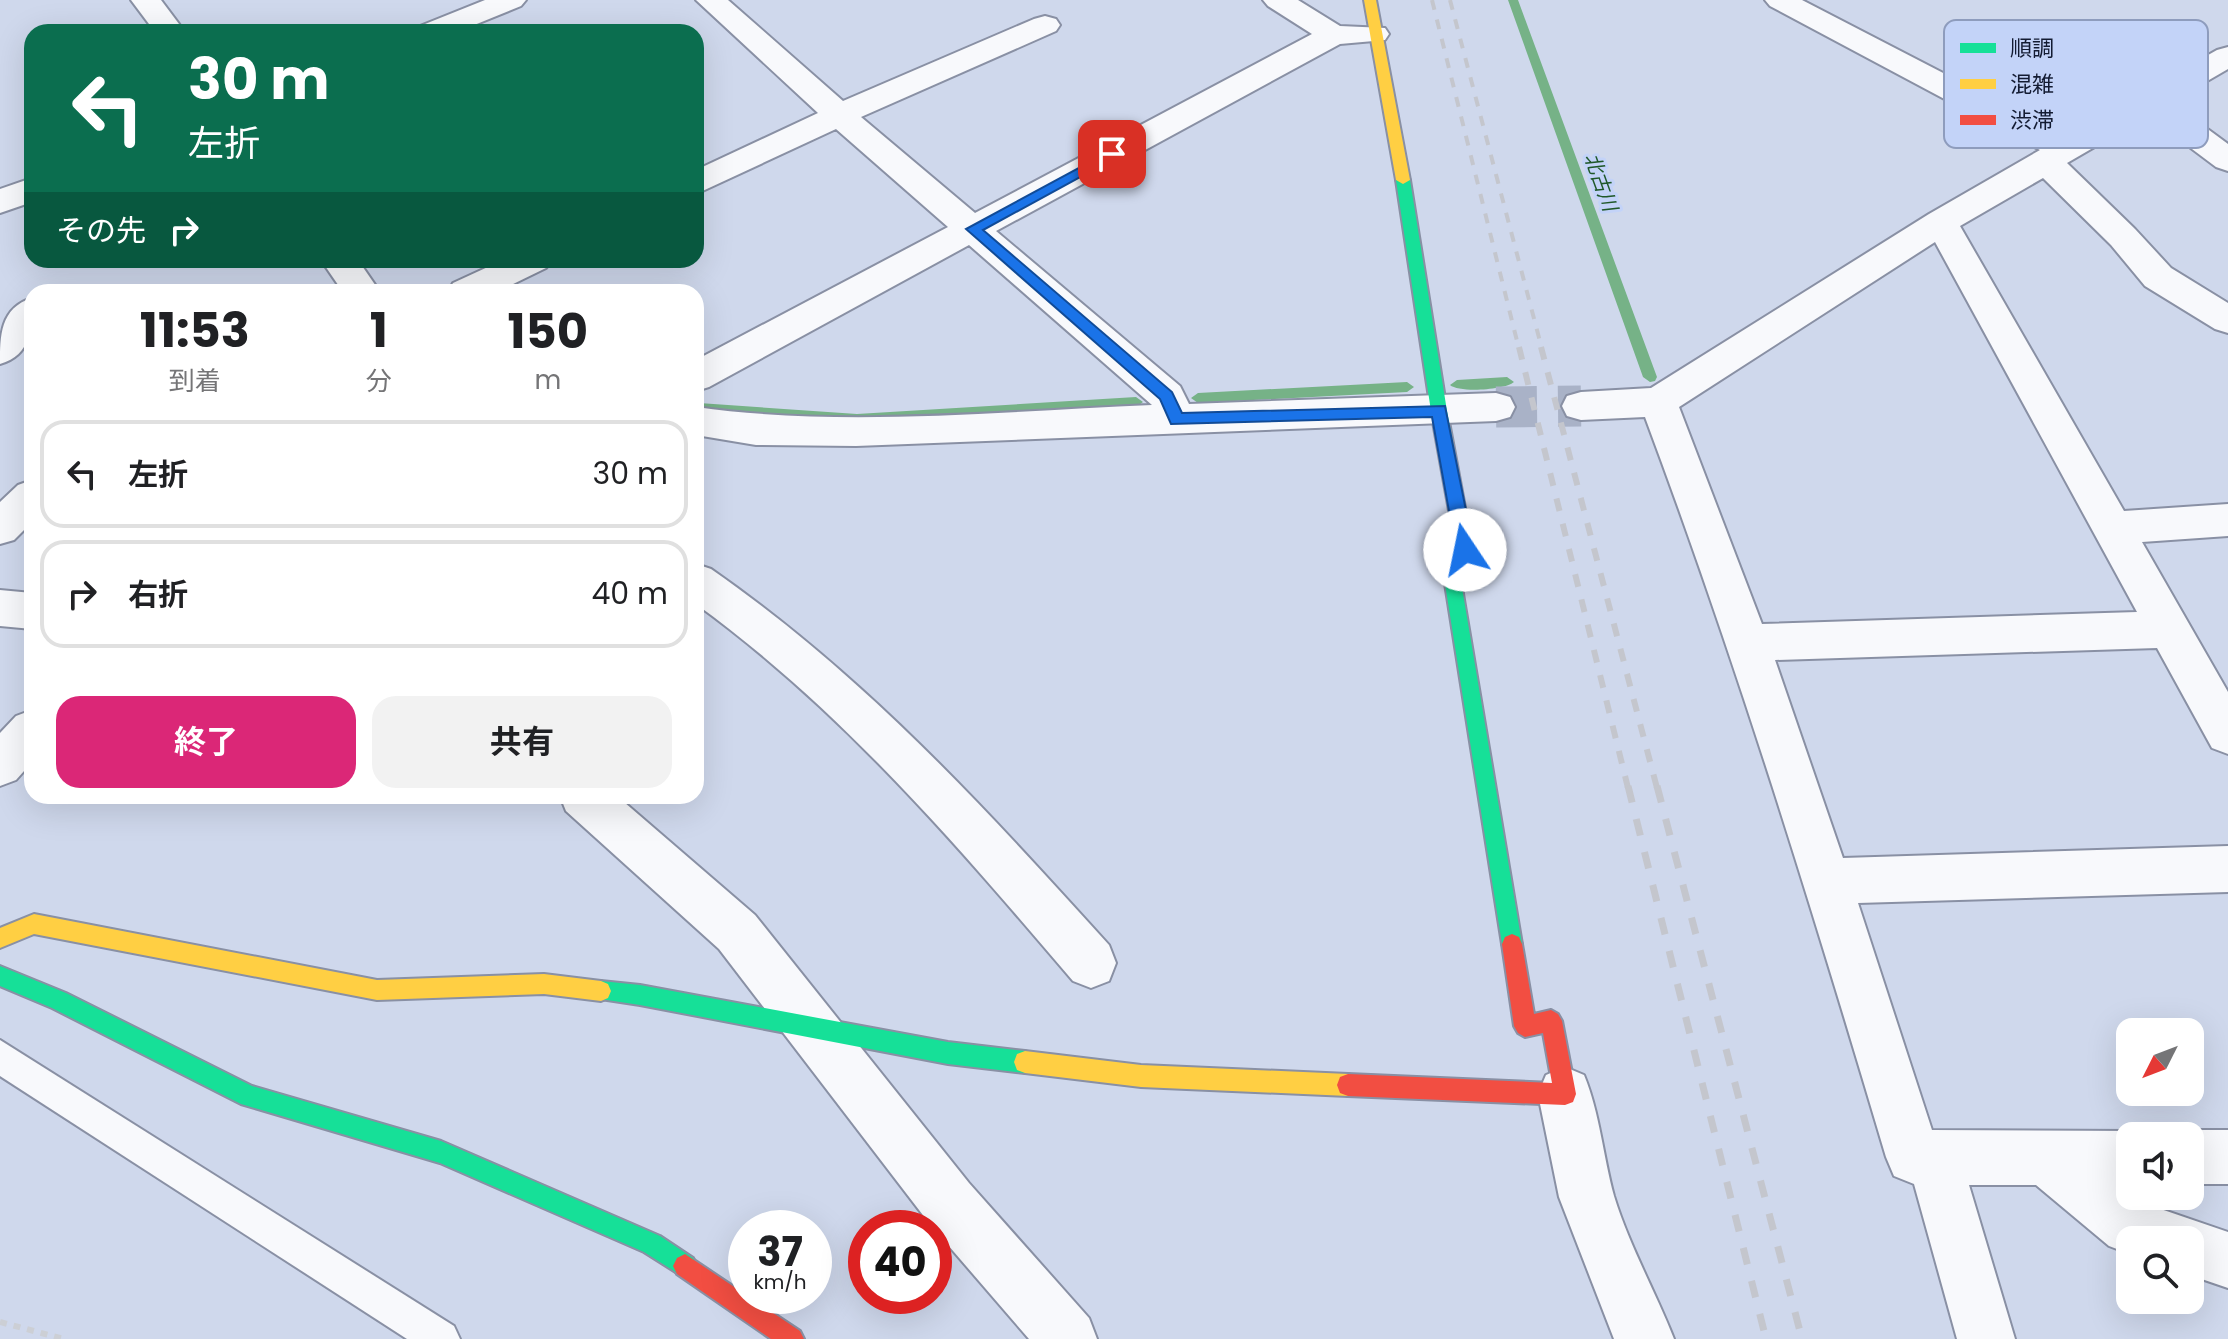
<!DOCTYPE html>
<html lang="ja">
<head>
<meta charset="utf-8">
<style>
	body { margin:0; font-family:Poppins,"Noto Sans JP",sans-serif; background:#f2f2f2; color:#202124; height:100vh; display:flex; flex-direction:column; font-size:30px; white-space:nowrap }
	* { box-sizing:border-box; margin:0 }
	p { font-size:26px; color:#757577 }
	.icon { flex:none; width:44px; height:44px; fill:none; stroke:currentColor; stroke-width:2; stroke-linecap:round; stroke-linejoin:round }
	.map { position:relative; flex:1; overflow:hidden }
	.details { position:absolute; left:24px; top:284px; width:680px; height:520px; display:flex; flex-direction:column; background:#fff; border-radius:24px; box-shadow:0 8px 32px #0002 }
	.details>* { flex:none }
	.top-card { position:absolute; left:24px; top:24px; width:680px; height:244px; border-radius:24px; box-shadow:0 8px 32px #0002; background:#0b6e4f; color:#fff; overflow:hidden }
	.needle { width:52px; rotate:228deg }
	.tools { position:absolute; left:2116px; top:1018px; display:grid; gap:16px }
	.tools a { display:grid; place-items:center; width:88px; height:88px; border-radius:16px; background:#fff; box-shadow:0 8px 32px #0002; font-size:40px }
	.speed { position:absolute; left:728px; top:1210px; display:flex; gap:16px; font-size:40px; font-weight:700; text-align:center }
	.speed>* { display:grid; place-content:center; width:104px; height:104px; border-radius:50%; background:#fff; box-shadow:0 8px 32px #0002; line-height:1 }
	.speed small { font-size:20px; font-weight:400 }
	.speed .limit { border:12px solid #d22; background:#fff; color:#111 }
	.pin { position:absolute; display:grid; place-items:center; width:68px; height:68px; color:#fff; margin:-34px; border-radius:16px; box-shadow:0 4px 12px #0006 }
	.me { position:absolute; width:88px; margin:-44px; rotate:349deg; stroke-linejoin:round; filter:drop-shadow(0 0 6px #0008) }
	.turn { display:flex; align-items:center; gap:28px; height:168px; padding:0 32px; font-size:36px }
	.turn .icon { width:104px; height:104px; stroke-width:2.5 }
	.turn b { display:block; font-size:56px; line-height:68px }
	.then { display:flex; align-items:center; height:76px; padding:0 32px; background:#0003; gap:16px; font-size:30px }
	.eta { display:flex; justify-content:space-evenly; align-items:center; height:136px; text-align:center }
	.eta b { font-size:48px; font-weight:700; line-height:56px }
	.action { display:flex; gap:16px; margin-top:auto; padding:16px 32px }
	.action a { flex:1; height:92px; border-radius:24px; background:#db2777; color:#fff; font-size:32px; font-weight:700; line-height:92px; text-align:center }
	.action a+a { background:#f2f2f2; color:#202124 }
	ul { padding:0; list-style:none }
	li { display:flex; align-items:center; gap:24px; height:108px; margin:0 16px 12px; padding:0 16px; border:4px solid #e0e0e0; border-radius:24px }
	li div { flex:1 }
	li b { display:block; font-size:30px }
	li em { font-style:normal }
	.map>svg:first-child { display:block }
	.lines { fill:none; stroke-linecap:round; stroke-linejoin:round }
	.stream { fill:#76b287; fill-rule:evenodd }
	.street-tunnel { stroke:#a9b2c7; stroke-width:41; stroke-dasharray:41 21; stroke-linecap:butt }
	.lane-casing { stroke:#8990a4; stroke-width:4 }
	.street-casing { stroke:#8990a4; stroke-width:4 }
	.fast-casing { stroke:#8990a4; stroke-width:4 }
	.slow-casing { stroke:#8990a4; stroke-width:4 }
	.jam-casing { stroke:#8990a4; stroke-width:4 }
	.path { stroke:#cccfd5; stroke-width:6; stroke-dasharray:7 7; stroke-linecap:butt }
	.lane { fill:#f8f9fc; fill-rule:evenodd }
	.street { fill:#f8f9fc; fill-rule:evenodd }
	.fast { fill:#16e098; fill-rule:evenodd }
	.slow { fill:#ffcf43; fill-rule:evenodd }
	.jam { fill:#f24e42; fill-rule:evenodd }
	.rail-far2 { stroke:#c4c6cd; stroke-width:4; stroke-dasharray:10 10; stroke-linecap:butt }
	.rail-far1 { stroke:#c4c6cd; stroke-width:6; stroke-dasharray:13 13; stroke-linecap:butt }
	.rail { stroke:#c4c6cd; stroke-width:7; stroke-dasharray:17 17; stroke-linecap:butt }
	.route { fill:#1a73e8; stroke:#114b97; stroke-width:2 }
	.labels { text-anchor:middle; stroke-width:6; stroke-linejoin:round; paint-order:stroke }
	.far-water-label { font-size:20px; font-style:italic; fill:#1f5829; stroke:#c3d3f8 }
	.key { fill:#c3d3f8; stroke:#8e9cbd; stroke-width:2 }
	.key-label { font-size:22px; fill:#131b32 }
</style>
</head>
<body>
<div class="map">
<svg width="2228" height="1339" viewBox="0 0 2228 1339">
	<rect width="100%" height="100%" fill="#cfd8ec"/>
	<g class="lines">
		<path class="stream" d="M 1508,0 L 1518,0 L 1657,377 L 1655,381 L 1650,382 L 1643,377 Z
			M 1507,377 L 1514,382 C 1505,390 1459,393 1450,385 L 1457,380 Z
			M 1407,382 L 1414,387 L 1407,392 L 1198,403 L 1191,398 L 1198,393 Z
			M 1136,397 L 1143,402 L 1136,407 L 857,424 L 696,412 L 696,404 L 699,403 L 857,414 Z"/>
		<path class="street-tunnel" d="M 1496,407 L 1581,406"/>
		<defs>
			<path id="lane" d="M 0,1040 L 454,1326 L 460,1339 L 407,1339 L 0,1076 Z"/>
			<path id="street" d="M 131,0 L 161,0 L 185,32 L 155,32 Z
				M 485,0 L 526,0 L 521,6 L 457,32 L 416,32 L 420,26 Z
				M 696,0 L 728,0 L 843,101 L 1034,19 L 1045,16 L 1056,19 L 1060,25 L 1056,31 L 861,117 L 975,213 L 1312,34 L 1268,6 L 1263,0 L 1298,0 L 1340,26 L 1385,28 L 1389,34 L 1385,40 L 1340,44 L 996,231 L 1180,386 L 1189,404 L 1496,393 L 1510,397 L 1515,407 L 1510,417 L 1496,421 L 856,446 L 756,445 L 696,435 L 696,407 C 843,428 1003,411 1152,405 L 969,245 L 709,387 L 696,391 L 696,360 L 948,227 L 836,129 L 696,194 L 696,170 L 818,113 Z
				M 1765,0 L 1802,0 L 2065,136 L 2217,50 L 2228,47 L 2228,69 L 2171,102 L 2228,144 L 2228,171 L 2216,167 L 2148,116 L 2067,163 L 2135,229 L 2171,268 L 2228,303 L 2228,333 L 2215,329 L 2145,286 L 2111,245 L 2043,178 L 1960,226 L 2124,511 L 2228,504 L 2228,536 L 2142,542 L 2228,692 L 2228,754 L 2212,748 L 2157,648 L 1775,660 L 1843,858 L 2228,846 L 2228,892 L 1858,903 L 1932,1130 L 2130,1131 L 2143,1136 L 2130,1136 L 2130,1185 L 2123,1185 L 2130,1191 L 2130,1196 L 2136,1196 L 2146,1204 L 2228,1232 L 2228,1288 L 2190,1275 L 2190,1240 L 2130,1240 L 2130,1254 L 2109,1246 L 2036,1185 L 1969,1185 L 2015,1339 L 1957,1339 L 1914,1184 L 1894,1176 L 1886,1157 C 1812,908 1736,660 1645,417 L 1581,420 L 1567,416 L 1562,406 L 1567,396 L 1581,392 L 1651,388 L 1929,214 L 2040,150 L 1770,6 ZM 1935,242 L 2137,612 L 1762,624 L 1679,407 Z
				M 32,178 L 32,202 L 0,213 L 0,189 Z
				M 321,260 L 358,260 L 380,292 L 343,292 Z
				M 503,260 L 552,260 L 546,268 L 497,292 L 448,292 L 453,283 Z
				M 32,298 C 32,327 32,355 0,364 C 0,336 0,308 32,298 Z
				M 32,480 L 32,522 L 14,540 L 0,544 L 0,502 L 18,485 Z
				M 696,564 L 711,569 C 866,677 983,806 1109,945 L 1116,963 L 1109,981 L 1091,988 L 1073,981 C 957,845 841,709 696,604 Z
				M 0,590 L 32,593 L 32,629 L 0,626 Z
				M 32,710 L 32,762 L 16,780 L 0,786 L 0,733 L 16,716 Z
				M 560,796 L 617,796 L 755,915 L 969,1183 L 1089,1318 L 1097,1339 L 1029,1339 L 929,1223 L 719,949 L 566,811 Z
				M 1565,1067 L 1584,1075 C 1600,1114 1603,1156 1614,1196 C 1629,1245 1655,1291 1674,1339 L 1614,1339 L 1559,1197 L 1538,1094 L 1546,1075 Z
				M 2190,1130 L 2228,1130 L 2228,1184 L 2190,1184 L 2190,1136 L 2175,1136 Z"/>
			<path id="fast" d="M 1403,176 L 1410,180 L 1447,411 L 1473,550 L 1471,555 L 1457,558 L 1522,944 L 1519,951 L 1512,954 L 1505,951 L 1502,944 L 1440,552 L 1442,547 L 1455,544 L 1431,411 L 1396,180 Z
				M 0,966 L 66,993 L 252,1086 L 441,1141 L 660,1236 L 693,1258 L 697,1266 L 693,1274 L 685,1278 L 644,1252 L 440,1163 L 241,1104 L 52,1008 L 0,986 Z
				M 601,981 L 640,985 L 948,1042 L 1025,1051 L 1033,1054 L 1036,1062 L 1033,1070 L 1025,1073 L 948,1064 L 640,1005 L 594,998 L 591,991 L 594,984 Z"/>
			<path id="slow" d="M 1364,0 L 1376,0 L 1410,180 L 1403,184 L 1396,180 Z
				M 34,914 L 377,980 L 544,974 L 601,981 L 608,984 L 611,991 L 608,998 L 601,1001 L 544,994 L 377,1000 L 34,934 L 0,948 L 0,928 Z
				M 1025,1051 L 1141,1065 L 1348,1074 L 1356,1077 L 1359,1085 L 1356,1093 L 1348,1096 L 1141,1087 L 1025,1073 L 1017,1070 L 1014,1062 L 1017,1054 Z"/>
			<path id="jam" d="M 1512,934 L 1519,937 L 1522,944 L 1534,1014 L 1551,1010 L 1558,1014 L 1562,1021 L 1576,1094 L 1573,1102 L 1565,1105 L 1348,1096 L 1340,1093 L 1337,1085 L 1340,1077 L 1348,1074 L 1552,1083 L 1543,1033 L 1525,1037 L 1518,1033 L 1514,1026 L 1502,944 L 1505,937 Z
				M 685,1254 L 800,1331 L 804,1339 L 771,1339 L 677,1274 L 673,1266 L 677,1258 Z"/>
		</defs>
		<use href="#lane" class="lane-casing"/>
		<use href="#street" class="street-casing"/>
		<use href="#fast" class="fast-casing"/>
		<use href="#slow" class="slow-casing"/>
		<use href="#jam" class="jam-casing"/>
		<path class="path" d="M 0,1322 L 64,1339"/>
		<use href="#lane" class="lane"/>
		<use href="#street" class="street"/>
		<use href="#fast" class="fast"/>
		<use href="#slow" class="slow"/>
		<use href="#jam" class="jam"/>
		<path class="rail-far2" d="M 1432,0 L 1519,349
			M 1450,0 L 1542,349"/>
		<path class="rail-far1" d="M 1519,347 L 1628,788
			M 1541,347 L 1657,788"/>
		<path class="rail" d="M 1628,786 L 1766,1339
			M 1657,786 L 1802,1339"/>
	</g>
	<path class="route" d="M 1112,150 L 1117,151 L 1117,157 L 983,230 L 1172,392 L 1182,413 L 1445,406 L 1474,550 L 1471,555 L 1465,557 L 1456,550 L 1432,417 L 1171,424 L 1160,399 L 966,229 Z"/>
	<g class="labels">
		<g class="far-water-label">
			<text transform="translate(1601 182) rotate(70)" y="7">北古川</text>
		</g>
	</g>
	<rect x="1944" y="20" width="264" height="128" rx="12" class="key"/>
	<rect x="1960" y="43" width="36" height="10" fill="#16e098"/>
	<rect x="1960" y="79" width="36" height="10" fill="#ffcf43"/>
	<rect x="1960" y="115" width="36" height="10" fill="#f24e42"/>
	<g class="key-label">
		<text x="2010" y="56">順調</text>
		<text x="2010" y="92">混雑</text>
		<text x="2010" y="128">渋滞</text>
	</g>
</svg>
<div class="tools">
<a><svg class="needle" viewBox="-14 -14 28 28"><path d="M0-13l5 13h-10z" fill="#e53935"/><path d="M0 13l5-13h-10z" fill="#757577"/></svg></a>
<a><svg class="icon" aria-label="sound" viewBox="0 0 24 24"><path d="M4 9h4l5-4v14l-5-4H4zM17 9q2 3 0 6"/></svg></a>
<a><svg class="icon" aria-label="search" viewBox="0 0 24 24"><circle cx="10" cy="10" r="6"/><path d="M15 15l6 6"/></svg></a>
</div>
<div class="speed"><div>37<small>km/h</small></div><div class="limit">40</div></div>
<div class="pin" style="left:1112px;top:154px;background:#d93025"><svg class="icon" aria-label="arrive" viewBox="0 0 24 24"><path d="M6 21V4h12l-3 4 3 4H6"/></svg></div>
<svg class="me" style="left:1465px;top:550px" viewBox="-20 -20 40 40"><circle r="19" fill="#fff"/><path d="M0-13L10 11 0 6-10 11z" fill="#1a73e8"/></svg>
<div class="top-card">
<div class="turn"><svg class="icon" aria-label="left" viewBox="0 0 24 24"><path d="M17 20v-9H6M10 6l-5 5 5 5"/></svg><div><b>30 m</b>左折</div></div>
<div class="then">その先<svg class="icon" aria-label="right" viewBox="0 0 24 24"><path d="M7 20v-9h11M14 6l5 5-5 5"/></svg></div>
</div>
<section class="details">
<div class="eta">
<div><b>11:53</b><p>到着</p></div>
<div><b>1</b><p>分</p></div>
<div><b>150</b><p>m</p></div>
</div>
<ul>
<li><svg class="icon" aria-label="left" viewBox="0 0 24 24"><path d="M17 20v-9H6M10 6l-5 5 5 5"/></svg><div><b>左折</b></div><em>30 m</em></li>
<li><svg class="icon" aria-label="right" viewBox="0 0 24 24"><path d="M7 20v-9h11M14 6l5 5-5 5"/></svg><div><b>右折</b></div><em>40 m</em></li>
</ul>
<div class="action"><a>終了</a><a>共有</a></div>
</section>
</div>
</body>
</html>
